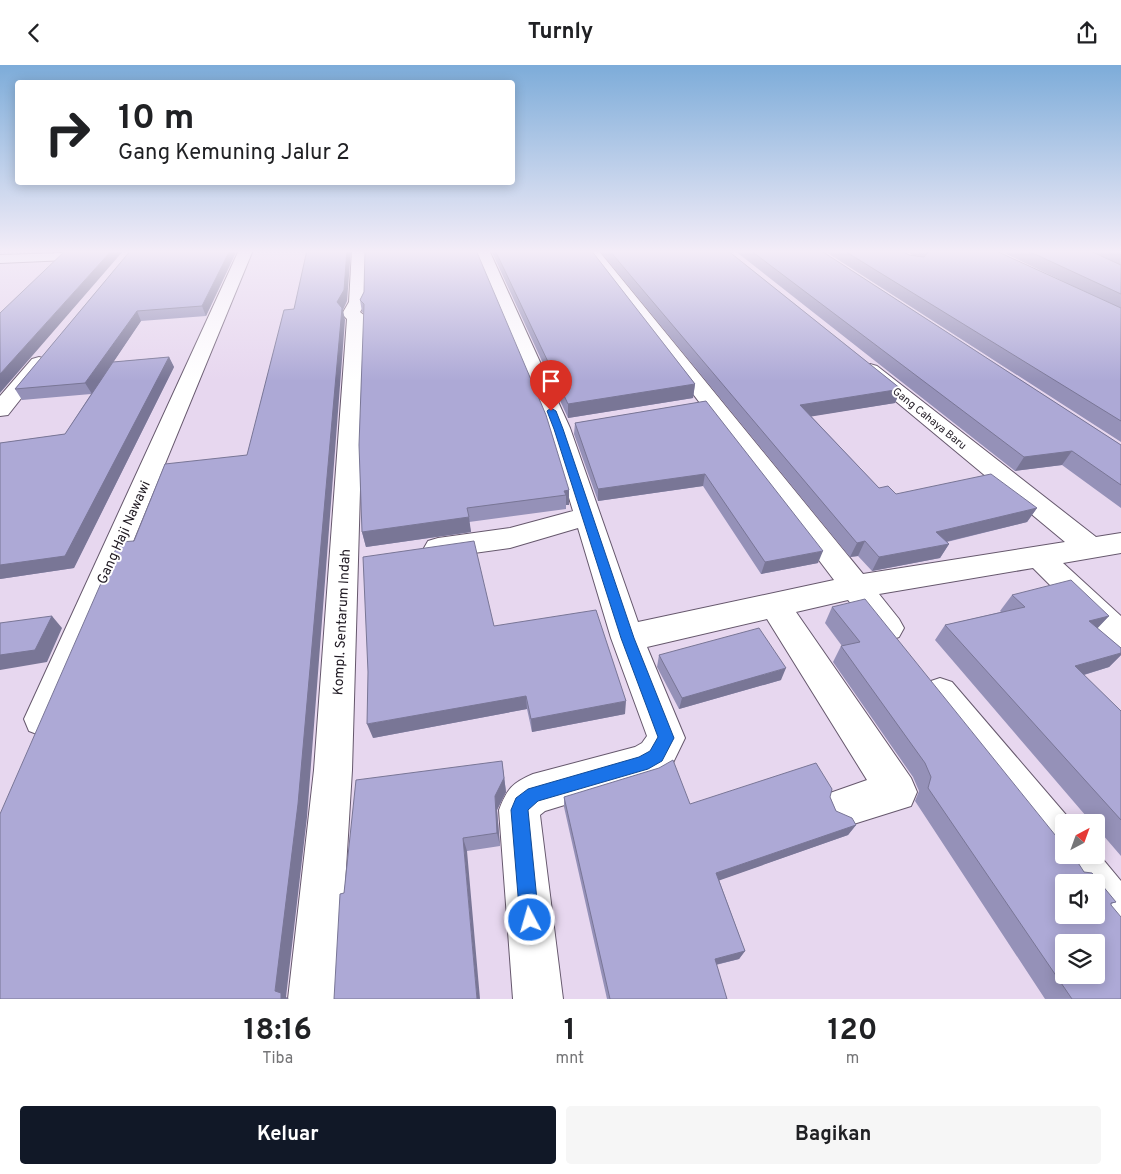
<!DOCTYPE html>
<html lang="id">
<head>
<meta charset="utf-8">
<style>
	body { margin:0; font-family:Overpass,sans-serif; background:#f6f6f6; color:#202124; height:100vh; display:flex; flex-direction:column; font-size:19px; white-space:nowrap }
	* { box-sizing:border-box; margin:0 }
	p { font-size:16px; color:#757577 }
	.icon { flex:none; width:28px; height:28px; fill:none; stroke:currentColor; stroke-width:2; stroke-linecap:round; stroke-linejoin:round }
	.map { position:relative; height:934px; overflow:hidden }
	.sheet { display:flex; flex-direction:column; background:#fff; flex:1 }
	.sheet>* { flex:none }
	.hud { position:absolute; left:15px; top:15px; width:500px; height:105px; border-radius:5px; box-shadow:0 2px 12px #0003; background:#fff; color:#202124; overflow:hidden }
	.needle { width:32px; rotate:41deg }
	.tools { position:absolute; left:1055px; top:749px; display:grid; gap:10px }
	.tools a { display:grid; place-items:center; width:50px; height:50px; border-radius:5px; background:#fff; box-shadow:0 2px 12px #0003; font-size:25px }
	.pin { position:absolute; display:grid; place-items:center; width:42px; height:42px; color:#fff; margin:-51px -21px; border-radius:50% 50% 50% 0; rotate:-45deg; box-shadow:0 0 5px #0007 }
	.pin .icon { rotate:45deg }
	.me { position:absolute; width:55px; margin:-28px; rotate:354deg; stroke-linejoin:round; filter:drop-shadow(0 0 4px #0008) }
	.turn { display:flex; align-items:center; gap:18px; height:105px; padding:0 20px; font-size:22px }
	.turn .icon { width:65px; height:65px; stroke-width:2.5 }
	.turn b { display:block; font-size:35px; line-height:42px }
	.eta { display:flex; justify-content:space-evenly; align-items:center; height:85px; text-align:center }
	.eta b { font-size:30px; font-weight:700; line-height:35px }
	.action { display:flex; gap:10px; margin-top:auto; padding:10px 20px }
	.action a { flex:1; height:58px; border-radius:5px; background:#111827; color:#fff; font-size:20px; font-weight:700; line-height:58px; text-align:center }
	.action a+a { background:#f6f6f6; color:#202124 }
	header { display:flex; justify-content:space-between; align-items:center; height:65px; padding:0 20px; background:#fff; font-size:22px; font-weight:700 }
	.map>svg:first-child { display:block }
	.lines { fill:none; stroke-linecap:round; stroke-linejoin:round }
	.street-casing { stroke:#66586d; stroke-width:2 }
	.street { fill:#fff; fill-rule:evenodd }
	.wall { fill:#9591b8 }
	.shaded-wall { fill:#797696 }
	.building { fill:#ada9d6; stroke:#797696; fill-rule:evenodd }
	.route { fill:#1a73e8; stroke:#114b97 }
	.labels { text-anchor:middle; stroke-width:4; stroke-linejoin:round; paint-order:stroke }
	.far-street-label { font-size:11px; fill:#201a23; stroke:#fff }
	.street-label { font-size:14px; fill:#201a23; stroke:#fff }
</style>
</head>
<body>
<header><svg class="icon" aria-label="back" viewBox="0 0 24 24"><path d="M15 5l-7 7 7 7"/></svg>Turnly<svg class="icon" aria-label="share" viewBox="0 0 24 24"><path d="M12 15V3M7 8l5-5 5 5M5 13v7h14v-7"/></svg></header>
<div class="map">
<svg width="1121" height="934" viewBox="0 0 1121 934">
	<rect width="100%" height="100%" fill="#e7d7ef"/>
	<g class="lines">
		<defs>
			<path id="street" d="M 239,185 L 253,185 L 60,654 L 55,666 L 42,671 L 29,666 L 24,654 Z
				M 352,185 L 366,185 L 365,239 L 360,247 L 365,251 L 352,705 L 338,934 L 288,934 L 314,705 L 347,254 L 342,249 L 349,237 Z
				M 475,185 L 489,185 L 570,363 L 638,557 L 834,515 L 584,185 L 598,185 L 863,509 L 1065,477 L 863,309 L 860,305 L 863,301 L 870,299 L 877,301 L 1096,472 L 1121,468 L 1121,488 L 1063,498 L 1121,551 L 1121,584 L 1110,580 L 1033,503 L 879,529 L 899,554 L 904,563 L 899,572 L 888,576 L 877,572 L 848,535 L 796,547 L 911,713 L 917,727 L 911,741 L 844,762 L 830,756 L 824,742 L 830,728 L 867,715 L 767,554 L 647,582 L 685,673 L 670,704 L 656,712 L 545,746 L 540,750 L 563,934 L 513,934 L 499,745 C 507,724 512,718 533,709 L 635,682 L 642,678 L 647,671 L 611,573 L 578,463 L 510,483 L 438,493 L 428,490 L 424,483 L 428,476 L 438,473 L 510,463 L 573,446 L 548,363 Z
				M 62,188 L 67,189 L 69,192 L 67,195 L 0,198 L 0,190 Z
				M 39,292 L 46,294 L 49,298 L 8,350 L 0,351 L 0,331 L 32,294 Z
				M 940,613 L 952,617 L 1073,758 L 1064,758 L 1064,790 L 1096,790 L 1096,786 L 1121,816 L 1121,874 L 1105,867 L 1091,850 L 1096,850 L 1096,818 L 1066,818 L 1053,797 L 1049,795 L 928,639 L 922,628 L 928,617 Z"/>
		</defs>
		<use href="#street" class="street-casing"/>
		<use href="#street" class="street"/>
	</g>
	<path class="wall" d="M 23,185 L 60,185 L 24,187 Z
		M 131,185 L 237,185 L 206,251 L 141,256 L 113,297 L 169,292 L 174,302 L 74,503 L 0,514 L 0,378 L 65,369 L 91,329 L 22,335 L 15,324 Z
		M 491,185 L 591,185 L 695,319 L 693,333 L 568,353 Z
		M 599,185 L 727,185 L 901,324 L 895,338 L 811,351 L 879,423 L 896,429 L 1037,443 L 1027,457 L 947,477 L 949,479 L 940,493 L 872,506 L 858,491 L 850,492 Z
		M 734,185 L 820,185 L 1121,380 L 1121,443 L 1062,400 L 1015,406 Z
		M 823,185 L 900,185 L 909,190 L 914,191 L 905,185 L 994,185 L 1073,221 L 998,185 L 1088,185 L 1109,195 L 1090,185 L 1121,185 L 1121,377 Z
		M 364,227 L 569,425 L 569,440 L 566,440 L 566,444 L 469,457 L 471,467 L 366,482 L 362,467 L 364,248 L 362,247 L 360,235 Z
		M 706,336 L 818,498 L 761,509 L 703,421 L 598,436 L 574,369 L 575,358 Z
		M 1012,530 L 1109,551 L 1097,563 L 1121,583 L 1121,590 L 1109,602 L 1084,610 L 1121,646 L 1121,791 L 1096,762 L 1096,758 L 1092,758 L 935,575 L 945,560 L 1001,547 L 1000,546 Z
		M 832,542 L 1084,807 L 1116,837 L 1111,839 L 1121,934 L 1045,934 L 915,736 L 919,726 L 913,712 L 833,597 L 841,581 L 842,581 L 825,558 Z
		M 494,561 L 625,649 L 532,667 L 527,644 L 373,673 Z
		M 659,590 L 781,615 L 679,644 L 657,602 Z
		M 504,711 L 506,727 L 497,745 L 500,781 L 467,786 L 344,828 Z
		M 564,732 L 690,739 L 830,732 L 836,746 L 856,760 L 848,770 L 719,815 L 745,886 L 739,894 L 716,900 L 727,934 L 607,934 L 564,742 Z"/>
	<path class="shaded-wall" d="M 112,185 L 124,185 L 0,328 L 0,309 Z
		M 230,185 L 237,185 L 206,251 L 202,241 Z
		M 347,185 L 351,185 L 347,236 L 343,245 L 345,255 L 307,752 L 286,932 L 289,934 L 281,934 L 275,926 L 337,237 Z
		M 137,246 L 141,256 L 92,329 L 85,318 Z
		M 169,292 L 174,302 L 74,503 L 0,514 L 0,500 Z
		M 695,319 L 693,333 L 568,353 L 568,339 Z
		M 901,324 L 895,338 L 796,354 L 800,340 Z
		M 1072,386 L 1062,400 L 1015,406 L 1024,392 Z
		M 705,409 L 703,421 L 598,436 L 598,424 Z
		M 569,425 L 569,440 L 566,440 L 566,430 L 564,426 Z
		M 1037,443 L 1027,457 L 928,481 L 936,467 Z
		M 469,452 L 471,467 L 366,482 L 362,467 Z
		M 865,476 L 858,491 L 850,492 L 857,478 Z
		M 949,479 L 940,493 L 872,506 L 879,492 Z
		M 823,486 L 818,498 L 761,509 L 765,497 Z
		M 52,551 L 62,563 L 47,597 L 0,605 L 0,590 Z
		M 1109,551 L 1094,567 L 1089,556 Z
		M 1121,588 L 1121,590 L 1109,602 L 1060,617 L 1075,601 Z
		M 786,603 L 781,615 L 679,644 L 682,633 Z
		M 526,631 L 527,644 L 373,673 L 367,659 Z
		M 626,636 L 625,649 L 532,667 L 531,654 Z
		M 502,696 L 506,727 L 497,745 L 500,781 L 497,768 L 495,731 Z
		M 856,760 L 848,770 L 712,818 L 716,808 Z
		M 463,773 L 467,786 L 480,934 L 477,934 Z
		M 745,886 L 739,894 L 710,901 L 715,894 Z"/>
	<path class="building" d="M 66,185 L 112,185 L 0,309 L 0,248 Z
		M 131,185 L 230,185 L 202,241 L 137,246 L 85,318 L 15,324 Z
		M 307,185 L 347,185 L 344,225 L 337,237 L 342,243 L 298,739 L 275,926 L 281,928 L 281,934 L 0,934 L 0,749 L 119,477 L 134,476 L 165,399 L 247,390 L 284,245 L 294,244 Z
		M 365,185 L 476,185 L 546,350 L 569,425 L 564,426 L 566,430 L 467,443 L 469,452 L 362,467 L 359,380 L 364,239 L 360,235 L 364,227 Z
		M 495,185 L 591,185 L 695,319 L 568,339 Z
		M 609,185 L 727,185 L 901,324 L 800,340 L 879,423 L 888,421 L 896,429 L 991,409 L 1037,443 L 936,467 L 949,479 L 879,492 L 865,476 L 857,478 Z
		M 750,185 L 820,185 L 1121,380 L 1121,420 L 1072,386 L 1024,392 Z
		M 843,185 L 900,185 L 909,190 L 924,192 L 928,187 L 925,185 L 994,185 L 1121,243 L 1121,356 Z
		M 1026,185 L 1088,185 L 1121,200 L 1121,229 Z
		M 169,292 L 65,491 L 0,500 L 0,378 L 65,369 L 113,297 Z
		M 706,336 L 823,486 L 765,497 L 705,409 L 598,424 L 575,358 Z
		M 474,476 L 494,561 L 596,545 L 626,636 L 531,654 L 526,631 L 367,659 L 368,607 L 363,492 Z
		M 1071,515 L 1109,551 L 1089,556 L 1121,583 L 1121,588 L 1075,601 L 1121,646 L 1121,755 L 945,560 L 1025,542 L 1012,530 Z
		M 865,534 L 1064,781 L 1064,790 L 1073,790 L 1084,807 L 1092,808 L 1116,837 L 1111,838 L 1111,840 L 1121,852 L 1121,934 L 1072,934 L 928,723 L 931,712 L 925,698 L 841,581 L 860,577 L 832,542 ZM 1064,818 L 1096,818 L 1096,850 L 1064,850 ZM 1064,878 L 1096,878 L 1096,910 L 1064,910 Z
		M 52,551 L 35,585 L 0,590 L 0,558 Z
		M 759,563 L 786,603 L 682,633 L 659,590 Z
		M 673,695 L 690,739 L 816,698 L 832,724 L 830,732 L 836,746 L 852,753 L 856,760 L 716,808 L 745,886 L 715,894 L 727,934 L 610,934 L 564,732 L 659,703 Z
		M 502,696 L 504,713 L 495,731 L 497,768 L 463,773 L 477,934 L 334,934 L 340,829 L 344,828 L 356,715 Z"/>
	<linearGradient id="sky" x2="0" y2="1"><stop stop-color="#7dacd9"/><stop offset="0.59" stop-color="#f4edf8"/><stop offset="1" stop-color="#f4edf8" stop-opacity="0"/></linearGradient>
	<rect width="1121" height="316" fill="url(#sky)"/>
	<path class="route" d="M 551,343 L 556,346 L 563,364 L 634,573 L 674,673 L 662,696 L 648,704 L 538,736 L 528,745 L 539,855 L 537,862 L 530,864 L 523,862 L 520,855 L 511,745 L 516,733 L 528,724 L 639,692 L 650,686 L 658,672 L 621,573 L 554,364 L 547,346 Z"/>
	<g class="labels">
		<g class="far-street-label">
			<text transform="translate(930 353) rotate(39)" y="4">Gang Cahaya Baru</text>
		</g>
		<g class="street-label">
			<text transform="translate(123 467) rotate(-66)" y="5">Gang Haji Nawawi</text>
			<text transform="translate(341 557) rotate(-87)" y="5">Kompl. Sentarum Indah</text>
		</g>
	</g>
</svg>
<div class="tools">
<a><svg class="needle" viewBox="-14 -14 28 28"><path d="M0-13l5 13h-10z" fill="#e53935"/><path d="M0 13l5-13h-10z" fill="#757577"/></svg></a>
<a><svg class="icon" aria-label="sound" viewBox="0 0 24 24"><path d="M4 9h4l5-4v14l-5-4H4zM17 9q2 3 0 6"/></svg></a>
<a><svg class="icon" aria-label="layers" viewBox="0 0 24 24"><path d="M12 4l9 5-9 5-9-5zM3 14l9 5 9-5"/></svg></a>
</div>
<div class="pin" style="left:551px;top:346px;background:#d93025"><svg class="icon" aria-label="arrive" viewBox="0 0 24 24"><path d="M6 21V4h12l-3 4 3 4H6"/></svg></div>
<svg class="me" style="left:530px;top:855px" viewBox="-20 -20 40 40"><circle r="17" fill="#1a73e8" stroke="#fff" stroke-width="3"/><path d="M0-11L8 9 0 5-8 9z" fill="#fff"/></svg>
<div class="hud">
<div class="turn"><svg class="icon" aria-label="right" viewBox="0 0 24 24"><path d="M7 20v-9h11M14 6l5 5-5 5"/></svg><div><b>10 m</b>Gang Kemuning Jalur 2</div></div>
</div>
</div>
<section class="sheet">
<div class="eta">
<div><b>18:16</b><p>Tiba</p></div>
<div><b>1</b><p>mnt</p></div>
<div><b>120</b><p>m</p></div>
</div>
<div class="action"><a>Keluar</a><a>Bagikan</a></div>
</section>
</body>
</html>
